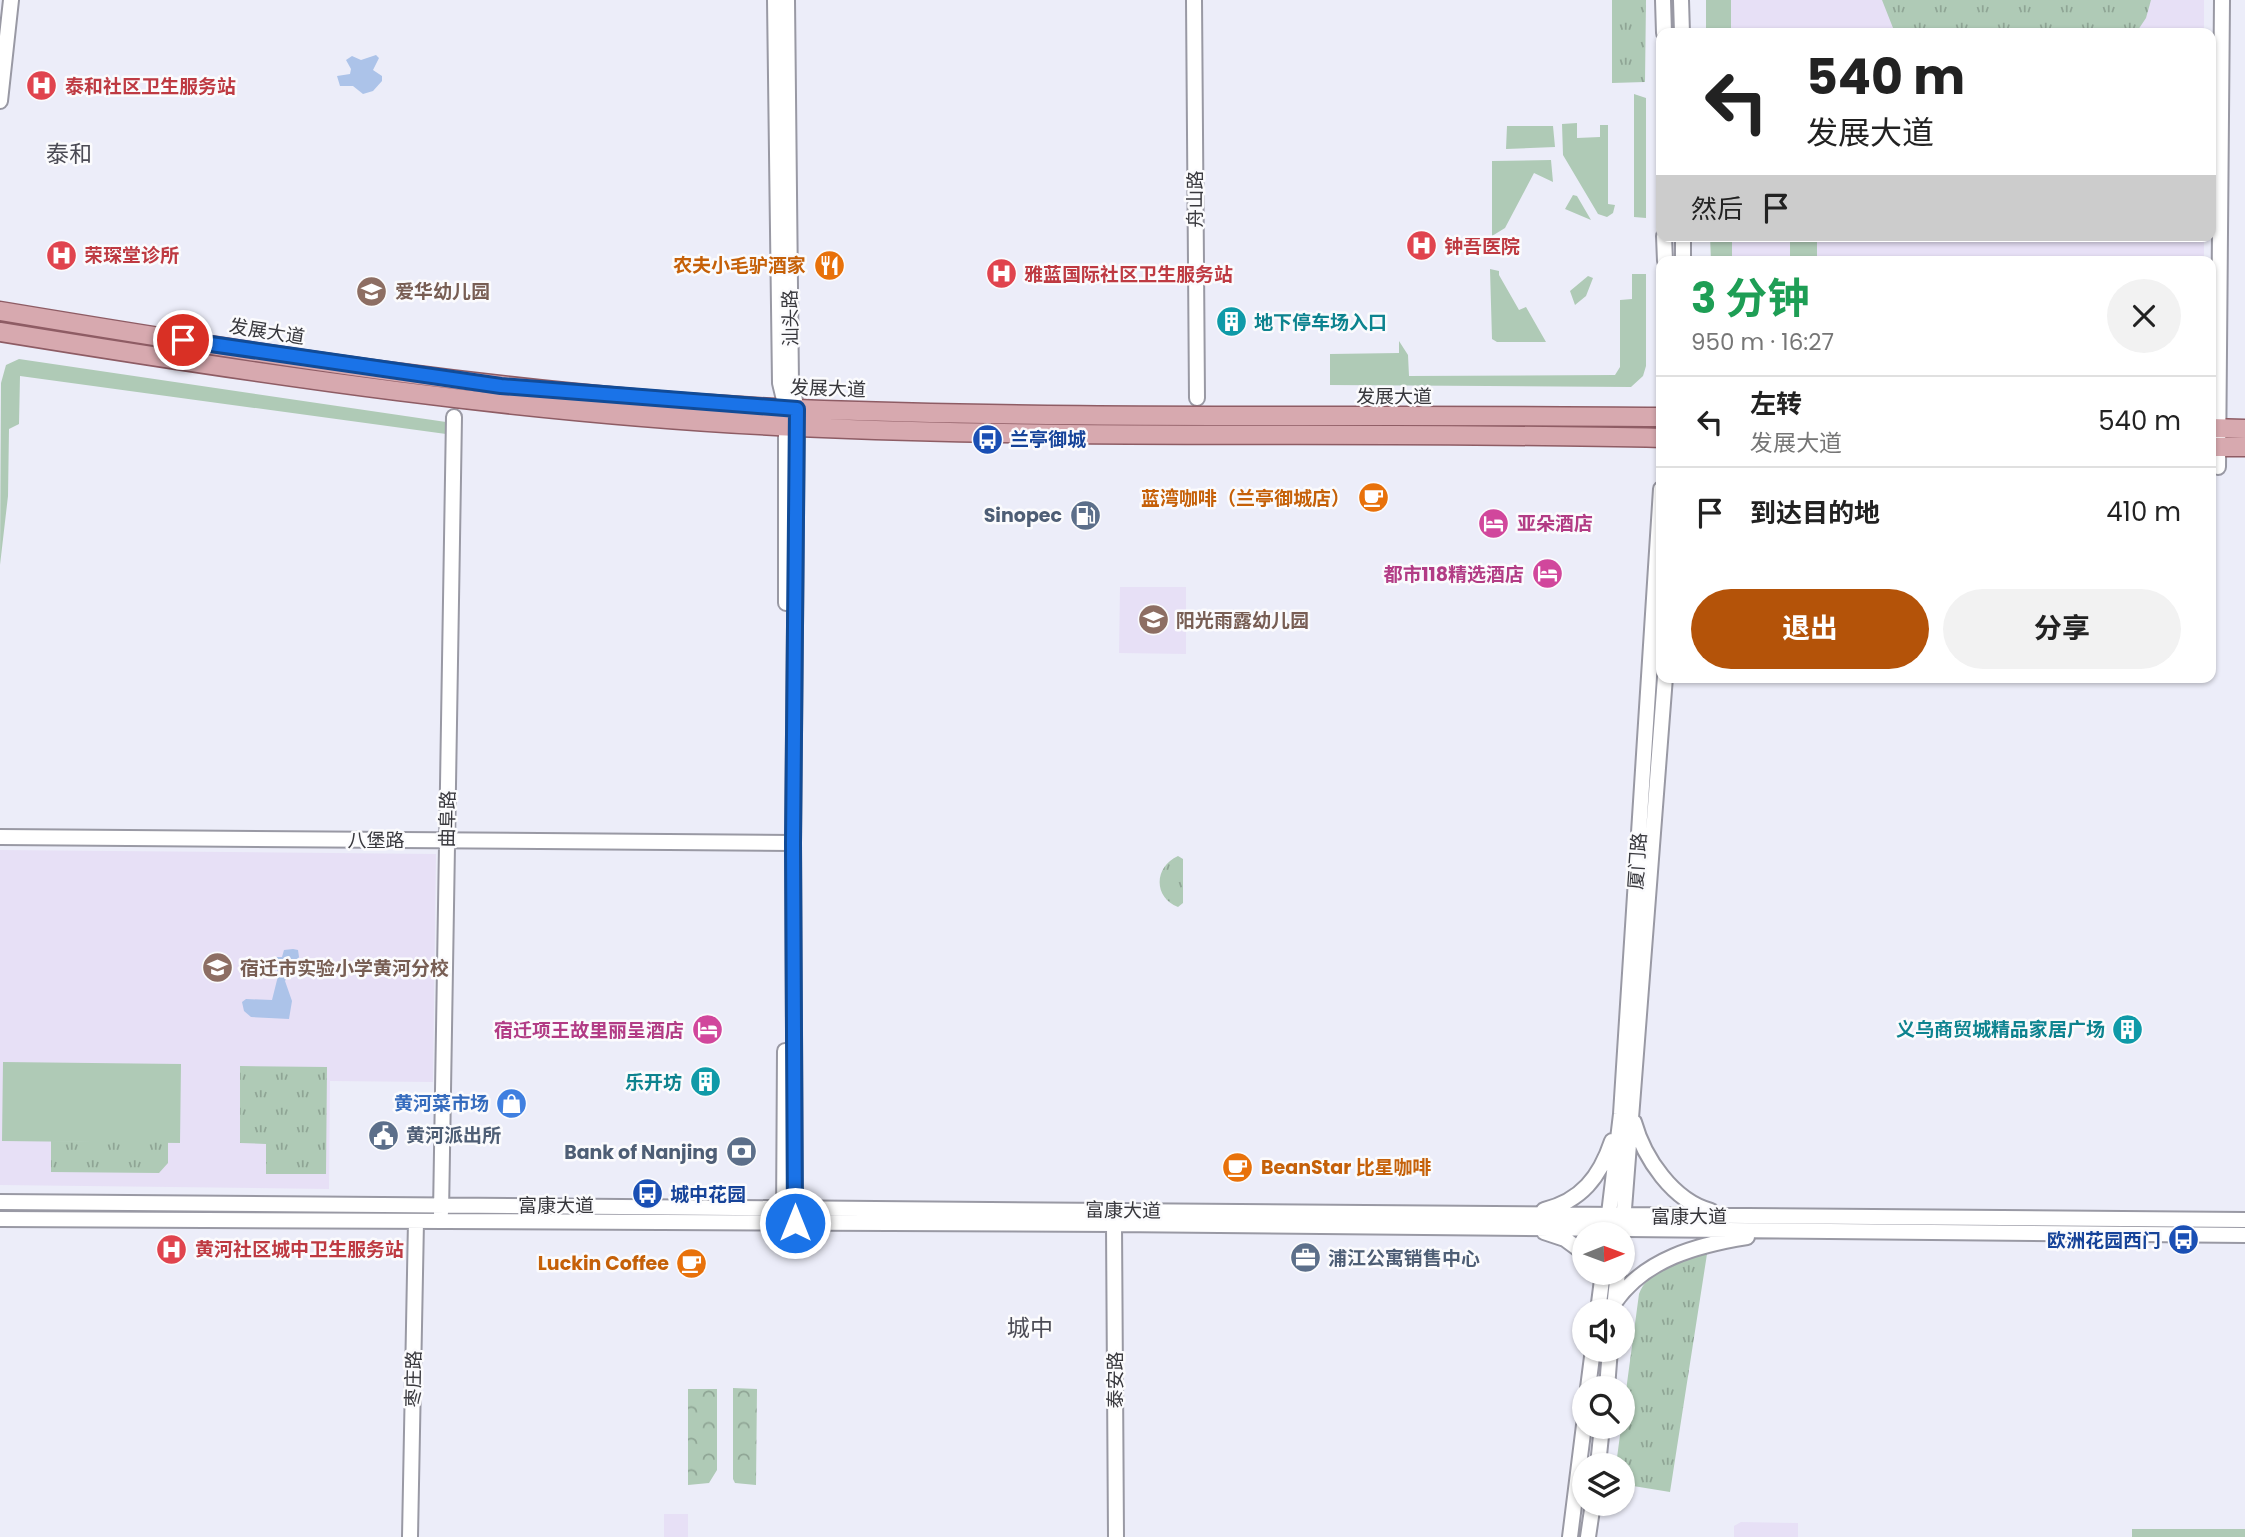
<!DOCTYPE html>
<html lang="zh">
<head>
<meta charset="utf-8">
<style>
	body { margin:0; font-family:Poppins,"Noto Sans SC",sans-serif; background:#f2f2f2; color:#222; height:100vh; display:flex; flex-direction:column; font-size:26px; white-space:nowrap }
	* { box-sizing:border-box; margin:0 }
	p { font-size:23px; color:#767676 }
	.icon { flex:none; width:38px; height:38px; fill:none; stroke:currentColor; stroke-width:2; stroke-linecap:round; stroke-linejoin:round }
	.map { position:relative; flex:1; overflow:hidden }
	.drawer { position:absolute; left:1656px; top:256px; width:560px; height:427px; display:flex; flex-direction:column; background:#fff; border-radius:14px; box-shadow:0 2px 5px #0004 }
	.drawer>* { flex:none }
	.hud { position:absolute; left:1656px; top:28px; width:560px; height:214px; border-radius:14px; box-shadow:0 2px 5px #0004; background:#fff; color:#222; overflow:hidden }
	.needle { width:46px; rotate:89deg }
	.fabs { position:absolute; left:1572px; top:1222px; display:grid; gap:14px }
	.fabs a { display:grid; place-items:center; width:63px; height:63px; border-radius:50%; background:#fff; box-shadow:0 2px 5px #0004; font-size:35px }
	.pin { position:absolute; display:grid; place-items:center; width:60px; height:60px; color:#fff; margin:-30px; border:4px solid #fff; border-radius:50%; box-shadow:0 2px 7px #0007 }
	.me { position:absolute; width:77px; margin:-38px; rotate:0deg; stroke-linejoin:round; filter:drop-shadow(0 0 5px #0008) }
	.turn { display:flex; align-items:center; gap:24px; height:147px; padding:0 35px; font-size:32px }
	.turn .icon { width:91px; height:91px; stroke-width:2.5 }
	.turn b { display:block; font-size:49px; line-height:60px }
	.then { display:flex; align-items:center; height:66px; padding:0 35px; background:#0003; gap:14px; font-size:26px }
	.round { display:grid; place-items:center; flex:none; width:74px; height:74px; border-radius:37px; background:#f2f2f2 }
	.head { display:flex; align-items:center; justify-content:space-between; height:119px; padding:0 35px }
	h1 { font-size:42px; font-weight:700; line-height:52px; color:#1e9e55 }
	.button { display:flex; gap:14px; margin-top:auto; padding:14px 35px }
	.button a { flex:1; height:80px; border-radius:42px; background:#b45309; color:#fff; font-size:28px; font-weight:700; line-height:80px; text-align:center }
	.button a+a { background:#f2f2f2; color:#222 }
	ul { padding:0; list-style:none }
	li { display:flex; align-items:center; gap:21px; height:91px; padding:0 35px; border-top:2px solid #e0e0e0 }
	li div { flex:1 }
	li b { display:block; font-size:26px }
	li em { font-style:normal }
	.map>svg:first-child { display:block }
	.education { fill:#e7e0f6 }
	.green { fill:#afcab6 }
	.forest { fill:url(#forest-crowns) }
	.park { fill:url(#park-tufts) }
	.water { fill:#acc3e9 }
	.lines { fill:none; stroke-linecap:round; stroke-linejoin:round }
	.minor-casing { stroke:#9999a4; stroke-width:18 }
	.major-casing { stroke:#8e5c64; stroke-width:21 }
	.minor { stroke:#fff; stroke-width:14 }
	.major { stroke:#d7a9af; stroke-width:18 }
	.route-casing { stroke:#114b97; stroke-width:18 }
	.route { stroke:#1a73e8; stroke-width:12 }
	.labels { text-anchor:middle; stroke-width:5; stroke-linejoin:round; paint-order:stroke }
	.health-label { font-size:19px; font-weight:bold; fill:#be3a42; stroke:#fbfbfd; text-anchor:start }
	.street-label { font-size:19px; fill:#38383d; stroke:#fbfbfd }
	.food-label { font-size:19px; font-weight:bold; fill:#c56008; stroke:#fbfbfd; text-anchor:end }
	.education-label { font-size:19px; font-weight:bold; fill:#785e54; stroke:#fbfbfd; text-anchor:start }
	.culture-label { font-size:19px; font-weight:bold; fill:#0d838f; stroke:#fbfbfd; text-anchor:end }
	.transit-label { font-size:19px; font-weight:bold; fill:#164399; stroke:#fbfbfd; text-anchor:start }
	.service-label { font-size:19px; font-weight:bold; fill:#4e5e75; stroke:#fbfbfd; text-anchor:end }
	.hotel-label { font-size:19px; font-weight:bold; fill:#b23c85; stroke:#fbfbfd; text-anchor:end }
	.shop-label { font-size:19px; font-weight:bold; fill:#366cbe; stroke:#fbfbfd; text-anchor:end }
	.quarter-label { font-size:23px; fill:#4b4b55; stroke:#fbfbfd }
</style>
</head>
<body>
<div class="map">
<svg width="2245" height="1537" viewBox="0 0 2245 1537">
	<defs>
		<pattern id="forest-crowns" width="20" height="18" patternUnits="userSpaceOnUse" patternTransform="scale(1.75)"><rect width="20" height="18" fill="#afcab6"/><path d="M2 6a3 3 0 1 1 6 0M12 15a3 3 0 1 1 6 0" fill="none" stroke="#8fa595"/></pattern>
		<pattern id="park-tufts" width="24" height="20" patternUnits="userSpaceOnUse" patternTransform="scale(1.75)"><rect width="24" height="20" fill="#afcab6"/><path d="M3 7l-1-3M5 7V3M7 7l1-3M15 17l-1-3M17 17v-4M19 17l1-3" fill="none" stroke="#8fa595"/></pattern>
	</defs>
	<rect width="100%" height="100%" fill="#ecedf9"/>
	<path class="education" d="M 1731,0 L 2204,0 L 2204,33 L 1731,33 Z
		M 1732,236 L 2204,236 L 2204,261 L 1732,261 Z
		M 1120,587 L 1186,587 L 1186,654 L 1119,653 Z
		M 0,850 L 436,854 L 433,1082 L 330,1081 L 329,1189 L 0,1185 Z
		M 664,1514 L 688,1514 L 688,1537 L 664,1537 Z
		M 1741,1522 L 1798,1523 L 1798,1537 L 1734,1537 L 1734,1526 Z"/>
	<path class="green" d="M 1706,0 L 1731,0 L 1731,33 L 1706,33 Z
		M 1634,94 L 1646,98 L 1646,218 L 1634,217 Z
		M 1577,123 L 1577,138 L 1600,137 L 1600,125 L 1608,125 L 1608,204 L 1615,205 L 1613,213 L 1607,217 L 1598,214 L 1563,155 L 1562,124 Z
		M 1507,126 L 1553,126 L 1555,147 L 1506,149 Z
		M 1551,160 L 1553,182 L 1534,173 L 1505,228 L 1492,236 L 1492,161 Z
		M 1573,195 L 1577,196 L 1591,220 L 1565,209 Z
		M 1710,236 L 1732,236 L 1732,261 L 1711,261 Z
		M 1790,236 L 1817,236 L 1817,257 L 1790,257 Z
		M 1490,269 L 1499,271 L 1499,275 L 1519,310 L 1526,307 L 1546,342 L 1497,342 L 1492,339 Z
		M 1632,274 L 1646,274 L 1646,366 L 1643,376 L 1631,387 L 1330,385 L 1330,354 L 1399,353 L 1399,341 L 1408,355 L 1409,376 L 1615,375 L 1620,367 L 1620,300 L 1632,299 Z
		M 1588,276 L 1593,278 L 1586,296 L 1575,305 L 1570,291 Z
		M 19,359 L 446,422 L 446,434 L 20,376 L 19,424 L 9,429 L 8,496 L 0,565 L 1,383 L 6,365 Z
		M 3,1062 L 181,1064 L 180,1143 L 2,1141 Z
		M 2132,1529 L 2245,1529 L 2245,1537 L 2132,1537 Z"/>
	<path class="forest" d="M 733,1388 L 757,1389 L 756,1485 L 735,1483 L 733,1479 Z
		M 688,1389 L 717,1389 L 717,1470 L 709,1483 L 688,1485 Z"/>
	<path class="park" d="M 1612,0 L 1646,0 L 1645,82 L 1612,83 Z
		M 1882,0 L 2151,0 L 2146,18 L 2136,33 L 1895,33 Z
		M 1178,856 L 1183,859 L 1183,903 L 1178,907 C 1153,897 1154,867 1178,856 Z
		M 240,1066 L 327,1067 L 326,1174 L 266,1174 L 266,1144 L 240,1143 Z
		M 51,1141 L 168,1142 L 168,1163 L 159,1173 L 51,1172 Z
		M 1707,1254 L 1670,1492 L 1627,1485 L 1622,1483 L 1622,1465 L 1616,1465 L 1639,1294 C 1649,1267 1681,1262 1707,1254 Z"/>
	<path class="water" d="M 376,55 L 379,58 L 373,70 L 382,76 L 382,81 L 373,91 L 363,94 L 353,86 L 340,86 L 337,76 L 350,74 L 351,69 L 346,60 L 352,56 L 361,60 Z
		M 293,949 L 298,950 L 299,957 L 285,981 L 292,1001 L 289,1019 L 251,1017 L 244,1011 L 242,1002 L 246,999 L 272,1000 L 278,976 L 276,957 L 282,957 L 284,950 Z"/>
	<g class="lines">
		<defs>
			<path id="minor" d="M 775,0 L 780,383 L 786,408 L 786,603
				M 787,0 L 791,384 L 797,409 L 793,843 L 795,1215
				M 1194,0 L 1197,398
				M 1663,0 L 1664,33
				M 1681,0 L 1682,33
				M 0,101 L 11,0
				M 1664,236 L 1665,261
				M 1683,236 L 1683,261
				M 2218,467 L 2222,0
				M 0,837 L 793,843
				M 1634,1122 C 1644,1158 1673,1201 1711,1211
				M 0,1202 L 2245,1220
				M 1544,1210 C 1581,1201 1600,1177 1612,1141
				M 441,1213 L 454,417
				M 784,1216 L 785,1051
				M 0,1219 L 1114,1224 L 2245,1235
				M 1608,1222 L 1621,1114 L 1661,489
				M 1623,1222 L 1665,677
				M 1114,1224 L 1116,1537
				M 1544,1232 L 1565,1239 L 1584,1253
				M 1615,1299 L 1618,1272
				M 1615,1302 C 1645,1259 1697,1245 1747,1237
				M 1598,1311 L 1603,1272
				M 1588,1388 L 1593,1349
				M 1607,1388 L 1610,1349
				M 1598,1465 L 1602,1426
				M 410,1537 L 416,1221
				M 1570,1537 L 1584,1425
				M 1588,1537 L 1593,1503"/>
			<path id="major" d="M 0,311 C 264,355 530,398 798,409 C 1085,420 1373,414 1661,417
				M 0,332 C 264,375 531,415 798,427 C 1085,440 1373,431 1661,438
				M 2210,428 L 2245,429
				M 2210,447 L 2245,447"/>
		</defs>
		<use href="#minor" class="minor-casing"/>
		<use href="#major" class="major-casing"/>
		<use href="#minor" class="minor"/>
		<use href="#major" class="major"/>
	</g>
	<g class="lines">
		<defs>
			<path id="route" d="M 183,340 L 501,386 L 797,409 L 793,843 L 795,1223"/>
		</defs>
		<use href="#route" class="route-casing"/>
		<use href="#route" class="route"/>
	</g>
	<defs>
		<symbol id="hospital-disc" viewBox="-11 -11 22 22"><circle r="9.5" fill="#e0444e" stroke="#fbfbfd"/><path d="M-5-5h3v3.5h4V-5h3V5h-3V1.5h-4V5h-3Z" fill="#fff"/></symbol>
		<symbol id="restaurant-disc" viewBox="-11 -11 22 22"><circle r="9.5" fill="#e8710a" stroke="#fbfbfd"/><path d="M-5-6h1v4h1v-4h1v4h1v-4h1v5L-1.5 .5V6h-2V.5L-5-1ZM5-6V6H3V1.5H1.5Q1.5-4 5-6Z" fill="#fff"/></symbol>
		<symbol id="school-disc" viewBox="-11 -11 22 22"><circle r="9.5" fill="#8d6e63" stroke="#fbfbfd"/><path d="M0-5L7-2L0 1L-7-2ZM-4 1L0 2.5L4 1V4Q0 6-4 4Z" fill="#fff"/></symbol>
		<symbol id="building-disc" viewBox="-11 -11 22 22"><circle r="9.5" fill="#0f9aa8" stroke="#fbfbfd"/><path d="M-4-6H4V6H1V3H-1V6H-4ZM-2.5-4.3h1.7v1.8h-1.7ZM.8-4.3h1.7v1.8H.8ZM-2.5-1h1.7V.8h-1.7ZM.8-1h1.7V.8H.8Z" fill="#fff"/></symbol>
		<symbol id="bus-disc" viewBox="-11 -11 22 22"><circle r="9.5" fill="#1a4fb4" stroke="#fbfbfd"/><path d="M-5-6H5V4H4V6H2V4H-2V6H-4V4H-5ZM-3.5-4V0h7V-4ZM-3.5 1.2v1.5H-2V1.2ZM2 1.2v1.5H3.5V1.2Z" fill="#fff"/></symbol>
		<symbol id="cafe-disc" viewBox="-11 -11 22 22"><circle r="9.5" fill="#e8710a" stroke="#fbfbfd"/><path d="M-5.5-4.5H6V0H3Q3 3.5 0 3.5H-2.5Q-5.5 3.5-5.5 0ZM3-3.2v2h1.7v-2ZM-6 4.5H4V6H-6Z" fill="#fff"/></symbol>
		<symbol id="fuel-disc" viewBox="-11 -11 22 22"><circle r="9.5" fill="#5c6f8a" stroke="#fbfbfd"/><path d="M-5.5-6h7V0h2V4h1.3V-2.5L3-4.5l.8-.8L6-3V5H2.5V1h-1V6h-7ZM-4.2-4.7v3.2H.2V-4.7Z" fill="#fff"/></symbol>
		<symbol id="hotel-disc" viewBox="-11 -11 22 22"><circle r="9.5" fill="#d1479c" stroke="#fbfbfd"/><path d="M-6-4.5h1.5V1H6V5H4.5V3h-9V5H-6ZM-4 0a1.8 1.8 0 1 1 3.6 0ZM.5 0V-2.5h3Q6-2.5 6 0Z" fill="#fff"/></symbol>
		<symbol id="shop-disc" viewBox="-11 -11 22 22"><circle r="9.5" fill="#3f7fe0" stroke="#fbfbfd"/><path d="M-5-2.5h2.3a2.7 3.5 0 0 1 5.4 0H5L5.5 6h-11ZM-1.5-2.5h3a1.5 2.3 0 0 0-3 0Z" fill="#fff"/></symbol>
		<symbol id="civic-disc" viewBox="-11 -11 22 22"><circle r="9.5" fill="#5c6f8a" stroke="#fbfbfd"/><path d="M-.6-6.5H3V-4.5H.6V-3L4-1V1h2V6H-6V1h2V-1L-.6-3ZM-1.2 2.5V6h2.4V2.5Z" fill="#fff"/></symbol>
		<symbol id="bank-disc" viewBox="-11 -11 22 22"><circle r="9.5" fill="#5c6f8a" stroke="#fbfbfd"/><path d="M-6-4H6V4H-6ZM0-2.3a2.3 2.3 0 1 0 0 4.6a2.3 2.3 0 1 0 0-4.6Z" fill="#fff"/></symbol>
		<symbol id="office-disc" viewBox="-11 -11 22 22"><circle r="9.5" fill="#5c6f8a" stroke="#fbfbfd"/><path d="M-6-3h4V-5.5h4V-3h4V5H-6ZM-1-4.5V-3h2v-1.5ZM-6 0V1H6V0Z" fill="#fff"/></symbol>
	</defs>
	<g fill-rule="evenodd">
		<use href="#hospital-disc" x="24" y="68" width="35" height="35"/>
		<use href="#hospital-disc" x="1404" y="228" width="35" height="35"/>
		<use href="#hospital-disc" x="44" y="238" width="35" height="35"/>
		<use href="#restaurant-disc" x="812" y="248" width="35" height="35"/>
		<use href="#hospital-disc" x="984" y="256" width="35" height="35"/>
		<use href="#school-disc" x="354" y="274" width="35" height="35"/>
		<use href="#building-disc" x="1214" y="304" width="35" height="35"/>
		<use href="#bus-disc" x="970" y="422" width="35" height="35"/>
		<use href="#cafe-disc" x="1356" y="480" width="35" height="35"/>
		<use href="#fuel-disc" x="1068" y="498" width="35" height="35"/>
		<use href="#hotel-disc" x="1476" y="506" width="35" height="35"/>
		<use href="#hotel-disc" x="1530" y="556" width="35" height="35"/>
		<use href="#school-disc" x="1136" y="602" width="35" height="35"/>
		<use href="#school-disc" x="200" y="950" width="35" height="35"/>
		<use href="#building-disc" x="2110" y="1012" width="35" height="35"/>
		<use href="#hotel-disc" x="690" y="1012" width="35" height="35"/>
		<use href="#building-disc" x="688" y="1064" width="35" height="35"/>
		<use href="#shop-disc" x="494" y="1086" width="35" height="35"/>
		<use href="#civic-disc" x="366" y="1118" width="35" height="35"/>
		<use href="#bank-disc" x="724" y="1134" width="35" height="35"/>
		<use href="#cafe-disc" x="1220" y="1150" width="35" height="35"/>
		<use href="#bus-disc" x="630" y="1176" width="35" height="35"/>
		<use href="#bus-disc" x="2166" y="1222" width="35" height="35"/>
		<use href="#hospital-disc" x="154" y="1232" width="35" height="35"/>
		<use href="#office-disc" x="1288" y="1240" width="35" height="35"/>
		<use href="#cafe-disc" x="674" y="1246" width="35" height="35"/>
	</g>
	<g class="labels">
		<g class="health-label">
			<text x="65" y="93">泰和社区卫生服务站</text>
			<text x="1444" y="253">钟吾医院</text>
			<text x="84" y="262">荣琛堂诊所</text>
			<text x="1024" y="281">雅蓝国际社区卫生服务站</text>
			<text x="195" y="1256">黄河社区城中卫生服务站</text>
		</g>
		<g class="street-label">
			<text transform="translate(1195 199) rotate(-90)" y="7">舟山路</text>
			<text transform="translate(790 318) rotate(-91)" y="7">汕头路</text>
			<text transform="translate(267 331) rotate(9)" y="7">发展大道</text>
			<text transform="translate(828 388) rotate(2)" y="7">发展大道</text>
			<text x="1394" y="403">发展大道</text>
			<text transform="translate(447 819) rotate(-89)" y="7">曲阜路</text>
			<text x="376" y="847">八堡路</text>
			<text transform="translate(1637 861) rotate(-86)" y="7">厦门路</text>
			<text x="556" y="1212">富康大道</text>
			<text transform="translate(1123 1210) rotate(1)" y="7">富康大道</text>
			<text x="1689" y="1223">富康大道</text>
			<text transform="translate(413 1379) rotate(-89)" y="7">枣庄路</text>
			<text transform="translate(1115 1380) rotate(-90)" y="7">泰安路</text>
		</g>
		<g class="food-label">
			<text x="806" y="272">农夫小毛驴酒家</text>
			<text x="1350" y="505">蓝湾咖啡（兰亭御城店）</text>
			<text x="1261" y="1174" text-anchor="start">BeanStar 比星咖啡</text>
			<text x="669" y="1270">Luckin Coffee</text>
		</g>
		<g class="education-label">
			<text x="395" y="298">爱华幼儿园</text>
			<text x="1176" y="627">阳光雨露幼儿园</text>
			<text x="240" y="975">宿迁市实验小学黄河分校</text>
		</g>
		<g class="culture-label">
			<text x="1254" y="329" text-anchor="start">地下停车场入口</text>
			<text x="2105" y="1036">义乌商贸城精品家居广场</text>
			<text x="682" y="1089">乐开坊</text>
		</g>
		<g class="transit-label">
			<text x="1010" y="446">兰亭御城</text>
			<text x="670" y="1201">城中花园</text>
			<text x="2161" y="1247" text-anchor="end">欧洲花园西门</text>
		</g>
		<g class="service-label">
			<text x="1062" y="522">Sinopec</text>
			<text x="406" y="1142" text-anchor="start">黄河派出所</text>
			<text x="718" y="1159">Bank of Nanjing</text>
			<text x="1328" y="1265" text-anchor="start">浦江公寓销售中心</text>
		</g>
		<g class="hotel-label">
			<text x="1517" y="530" text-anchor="start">亚朵酒店</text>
			<text x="1524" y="581">都市118精选酒店</text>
			<text x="684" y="1037">宿迁项王故里丽呈酒店</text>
		</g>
		<g class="shop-label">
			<text x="489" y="1110">黄河菜市场</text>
		</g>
		<g class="quarter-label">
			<text x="69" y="162">泰和</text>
			<text x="1030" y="1336">城中</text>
		</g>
	</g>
</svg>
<div class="fabs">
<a><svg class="needle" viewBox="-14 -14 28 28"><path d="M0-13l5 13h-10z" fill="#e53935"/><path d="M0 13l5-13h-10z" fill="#767676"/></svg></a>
<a><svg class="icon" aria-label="sound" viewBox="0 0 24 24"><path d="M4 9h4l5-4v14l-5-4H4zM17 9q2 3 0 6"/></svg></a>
<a><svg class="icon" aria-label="search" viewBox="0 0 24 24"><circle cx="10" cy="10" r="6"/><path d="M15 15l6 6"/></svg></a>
<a><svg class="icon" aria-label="layers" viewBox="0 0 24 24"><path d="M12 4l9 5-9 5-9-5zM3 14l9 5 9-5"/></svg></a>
</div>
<div class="pin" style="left:183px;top:340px;background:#d93025"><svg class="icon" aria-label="arrive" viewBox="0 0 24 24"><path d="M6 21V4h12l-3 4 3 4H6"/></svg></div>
<svg class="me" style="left:795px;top:1223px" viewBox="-20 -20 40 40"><circle r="17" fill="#1a73e8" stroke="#fff" stroke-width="3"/><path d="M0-11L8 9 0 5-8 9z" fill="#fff"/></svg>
<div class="hud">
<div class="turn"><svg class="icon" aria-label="left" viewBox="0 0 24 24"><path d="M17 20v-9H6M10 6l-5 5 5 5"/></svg><div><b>540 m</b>发展大道</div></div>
<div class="then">然后<svg class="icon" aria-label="arrive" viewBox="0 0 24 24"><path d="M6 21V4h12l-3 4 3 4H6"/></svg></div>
</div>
<section class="drawer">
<div class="head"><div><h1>3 分钟</h1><p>950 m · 16:27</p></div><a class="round"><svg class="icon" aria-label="close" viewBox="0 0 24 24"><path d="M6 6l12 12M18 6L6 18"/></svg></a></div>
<ul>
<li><svg class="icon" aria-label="left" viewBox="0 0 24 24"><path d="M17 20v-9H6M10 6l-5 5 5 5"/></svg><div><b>左转</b><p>发展大道</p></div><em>540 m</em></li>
<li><svg class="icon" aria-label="arrive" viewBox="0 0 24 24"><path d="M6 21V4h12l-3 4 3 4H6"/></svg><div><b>到达目的地</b></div><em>410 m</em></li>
</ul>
<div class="button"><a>退出</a><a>分享</a></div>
</section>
</div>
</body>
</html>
